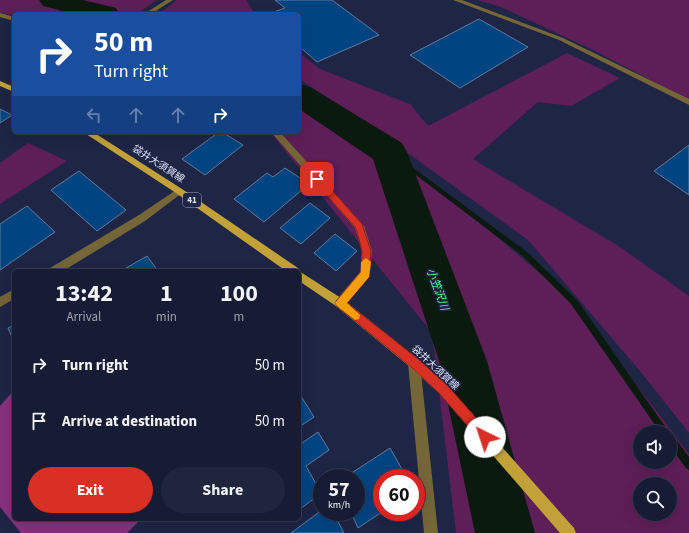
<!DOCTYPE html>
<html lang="en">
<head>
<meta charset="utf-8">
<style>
	body { margin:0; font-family:"Source Sans 3","Noto Sans JP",sans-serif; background:#1f253c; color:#f1f3f6; height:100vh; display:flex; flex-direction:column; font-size:15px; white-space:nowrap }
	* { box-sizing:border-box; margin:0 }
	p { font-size:13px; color:#9ea1ac }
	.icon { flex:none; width:22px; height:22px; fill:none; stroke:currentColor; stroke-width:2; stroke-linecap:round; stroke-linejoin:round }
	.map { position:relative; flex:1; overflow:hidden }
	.drawer { position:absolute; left:12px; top:269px; width:289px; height:252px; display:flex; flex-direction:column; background:#161c34; border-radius:6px; box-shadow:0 4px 16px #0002,0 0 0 1px #353a4f }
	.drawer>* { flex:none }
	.hud { position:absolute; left:12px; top:12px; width:289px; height:122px; border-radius:6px; box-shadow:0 4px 16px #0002,0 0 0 1px #353a4f; background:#1a4fa0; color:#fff; overflow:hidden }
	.fabs { position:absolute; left:633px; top:425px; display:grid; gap:8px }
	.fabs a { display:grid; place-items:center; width:44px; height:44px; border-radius:50%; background:#161c34; box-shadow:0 4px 16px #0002,0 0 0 1px #353a4f; font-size:20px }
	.speed { position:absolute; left:313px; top:469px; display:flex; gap:8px; font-size:20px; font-weight:700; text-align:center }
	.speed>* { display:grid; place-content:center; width:52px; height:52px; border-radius:50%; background:#161c34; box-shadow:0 4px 16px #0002,0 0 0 1px #353a4f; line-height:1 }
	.speed small { font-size:10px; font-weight:400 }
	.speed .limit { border:6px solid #d22; background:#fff; color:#111 }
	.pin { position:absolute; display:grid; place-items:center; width:34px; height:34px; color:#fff; margin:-17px; border-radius:8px; box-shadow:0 2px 6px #0006 }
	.me { position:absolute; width:44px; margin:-22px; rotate:319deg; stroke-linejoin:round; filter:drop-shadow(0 0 3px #0008) }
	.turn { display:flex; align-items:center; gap:14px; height:84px; padding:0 16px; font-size:18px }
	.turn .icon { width:52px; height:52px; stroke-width:2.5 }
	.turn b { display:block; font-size:28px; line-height:34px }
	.lanes { display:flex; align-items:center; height:38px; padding:0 16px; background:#0003; justify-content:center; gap:20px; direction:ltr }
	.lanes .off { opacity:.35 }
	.eta { display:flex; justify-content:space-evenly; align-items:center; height:68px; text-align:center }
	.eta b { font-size:24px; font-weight:700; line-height:28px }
	.primary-button { display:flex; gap:8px; margin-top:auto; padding:8px 16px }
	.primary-button a { flex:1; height:46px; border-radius:24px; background:#d93025; color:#fff; font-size:16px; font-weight:700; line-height:46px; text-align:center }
	.primary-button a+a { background:#1f253c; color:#f1f3f6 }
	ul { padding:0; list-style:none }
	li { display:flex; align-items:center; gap:12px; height:56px; padding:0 16px }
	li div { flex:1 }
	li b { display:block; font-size:15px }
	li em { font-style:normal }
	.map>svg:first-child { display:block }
	.green { fill:#5e1e57; fill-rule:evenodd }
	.forest { fill:#87317d }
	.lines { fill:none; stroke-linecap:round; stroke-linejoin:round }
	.stream { fill:#0b1a0f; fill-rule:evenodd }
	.river { fill:#0b1a0f; fill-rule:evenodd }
	.building { fill:#004582; stroke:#607c9d }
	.street { fill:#756638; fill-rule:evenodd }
	.primary { fill:#c2a238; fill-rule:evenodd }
	.route { fill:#d93025; stroke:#8d1f18 }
	.slow { fill:#f59e0b }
	.labels { text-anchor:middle; stroke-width:3; stroke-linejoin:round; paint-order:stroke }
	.shield { fill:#1e2545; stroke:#a2a9c2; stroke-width:1 }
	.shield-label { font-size:9px; font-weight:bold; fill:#dbe1f7 }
	.street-label { font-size:10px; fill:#dbe1f7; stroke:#1e2545 }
	.water-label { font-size:11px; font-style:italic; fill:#61f194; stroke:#1e2545 }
</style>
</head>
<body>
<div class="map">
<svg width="689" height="533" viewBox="0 0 689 533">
	<rect width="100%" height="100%" fill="#1e2545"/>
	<path class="green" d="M 0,0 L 157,0 L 136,14 L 14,15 L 0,13 Z
		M 177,0 L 246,0 L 255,14 L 158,14 Z
		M 478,0 L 689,0 L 689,100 L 593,50 L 501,7 Z
		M 299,53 L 320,69 L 410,104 L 428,126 L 567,53 L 620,78 L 571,106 L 538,102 L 473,159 L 620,247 L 689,296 L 689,433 L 640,371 L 528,240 L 365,122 L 299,79 Z
		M 299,94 L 451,198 L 574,302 L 689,454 L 689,533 L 456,533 L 432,333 L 270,132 L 299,132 ZM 640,432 L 670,432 L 670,462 L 640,462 ZM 640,484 L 670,484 L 670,514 L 640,514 Z
		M 28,143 L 67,161 L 0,204 L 0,163 Z"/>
	<path class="forest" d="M 14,390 L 14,519 L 141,519 L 127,533 L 21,533 L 0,507 L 0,406 Z"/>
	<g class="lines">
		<path class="stream" d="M 389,150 L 527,252 L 577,300 L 669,432 L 660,432 L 571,304 L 523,256 L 387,153 L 386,152 Z
			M 670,434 L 673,435 L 689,457 L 689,470 L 686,468 L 670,446 Z"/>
		<path class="river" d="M 39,0 L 83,0 L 116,8 L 120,14 L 74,14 L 43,6 Z
			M 299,84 L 310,87 L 402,143 L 407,152 L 487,361 L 535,533 L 475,533 L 439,361 L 373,159 L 299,109 Z"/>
	</g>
	<path class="building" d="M 275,0 L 332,0 L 379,35 L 317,62 L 299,46 L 299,14 L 268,14 L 285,8 Z
		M 479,19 L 528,47 L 460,88 L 410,55 Z
		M 0,109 L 12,115 L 0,123 Z
		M 219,132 L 222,132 L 243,145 L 205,175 L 182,159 Z
		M 689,145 L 689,195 L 654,171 Z
		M 285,168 L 309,184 L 264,222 L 234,199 L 267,173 L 273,177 Z
		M 79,171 L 126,210 L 97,231 L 51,190 Z
		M 310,203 L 330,218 L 301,244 L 280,228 Z
		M 27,206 L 55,232 L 0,270 L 0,224 Z
		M 335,234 L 357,251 L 336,271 L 314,253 Z
		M 147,256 L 158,271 L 121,271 Z
		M 14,325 L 14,342 L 8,328 Z
		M 299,393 L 314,417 L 299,427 Z
		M 318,432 L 329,450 L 306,466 L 321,493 L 299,510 L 299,445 Z
		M 390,448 L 407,478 L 382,478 L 382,512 L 358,528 L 351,512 L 356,512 L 356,478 L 344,478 Z
		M 322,510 L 322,512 L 333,512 L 344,533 L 291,533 Z"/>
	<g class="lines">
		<path class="street" d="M 166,0 L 173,0 L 151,14 L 144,14 Z
			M 453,0 L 462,0 L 563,38 L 689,99 L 689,105 L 559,40 Z
			M 0,13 L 14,17 L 14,21 L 0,17 Z
			M 271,132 L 280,132 L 364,226 L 372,251 L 370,274 L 344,306 L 340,308 L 336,306 L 335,303 L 336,300 L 360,272 L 362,251 L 355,228 Z
			M 179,188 L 183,191 L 182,193 L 145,221 L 63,271 L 49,271 L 50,268 L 139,215 Z
			M 14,289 L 14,299 L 0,307 L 0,297 Z
			M 414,357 L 418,359 L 420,363 L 438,533 L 424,533 L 408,363 L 410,359 Z"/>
		<path class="primary" d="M 0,81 L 14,87 L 14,92 L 0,86 Z
			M 83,132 L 93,132 L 182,189 L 298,268 L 299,271 L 344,300 L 418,359 L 447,385 L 574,528 L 576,533 L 560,533 L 439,393 L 410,367 L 336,306 L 299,281 L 299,271 L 286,271 L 176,193 Z"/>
	</g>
	<path class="route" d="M 317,176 L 320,177 L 362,224 L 371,251 L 369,277 L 347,303 L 418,359 L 447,385 L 489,433 L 490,437 L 489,441 L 485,442 L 481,441 L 439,393 L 411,367 L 337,306 L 335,303 L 337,300 L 361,272 L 362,251 L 356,228 L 314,181 L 313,179 Z"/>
	<path class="slow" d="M 366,258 L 371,262 L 369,277 L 347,303 L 360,315 L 359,319 L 355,320 L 337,306 L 335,303 L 361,272 L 361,262 Z"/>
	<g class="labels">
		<rect class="shield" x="183" y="193" width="18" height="14" rx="3"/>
		<g class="shield-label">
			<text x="192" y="203">41</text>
		</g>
		<g class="street-label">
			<text transform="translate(159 163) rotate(33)" y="4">袋井大須賀線</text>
			<text transform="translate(436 367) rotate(43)" y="4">袋井大須賀線</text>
		</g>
		<g class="water-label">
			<text transform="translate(438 289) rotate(70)" y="4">小笠沢川</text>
		</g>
	</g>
</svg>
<div class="fabs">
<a><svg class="icon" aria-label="sound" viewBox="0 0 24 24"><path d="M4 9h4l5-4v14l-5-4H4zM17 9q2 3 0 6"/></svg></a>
<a><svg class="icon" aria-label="search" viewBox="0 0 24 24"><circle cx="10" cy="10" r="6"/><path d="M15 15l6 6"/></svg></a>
</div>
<div class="speed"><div>57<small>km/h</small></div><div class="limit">60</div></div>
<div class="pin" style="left:317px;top:179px;background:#d93025"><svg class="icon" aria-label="arrive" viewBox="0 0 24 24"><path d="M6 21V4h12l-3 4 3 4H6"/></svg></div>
<svg class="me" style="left:485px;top:437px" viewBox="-20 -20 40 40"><circle r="19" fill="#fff"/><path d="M0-13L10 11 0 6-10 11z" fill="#d93025"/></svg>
<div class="hud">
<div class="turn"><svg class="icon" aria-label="right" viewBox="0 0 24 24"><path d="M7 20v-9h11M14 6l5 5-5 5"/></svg><div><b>50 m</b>Turn right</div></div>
<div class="lanes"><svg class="icon off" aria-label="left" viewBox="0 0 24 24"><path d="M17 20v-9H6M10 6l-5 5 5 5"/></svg><svg class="icon off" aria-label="ahead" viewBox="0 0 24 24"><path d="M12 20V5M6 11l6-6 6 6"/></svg><svg class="icon off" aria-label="ahead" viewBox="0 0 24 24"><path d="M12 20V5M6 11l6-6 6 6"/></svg><svg class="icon" aria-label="right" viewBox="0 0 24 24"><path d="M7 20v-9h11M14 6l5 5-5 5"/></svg></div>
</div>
<section class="drawer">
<div class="eta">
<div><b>13:42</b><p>Arrival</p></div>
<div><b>1</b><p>min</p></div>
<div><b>100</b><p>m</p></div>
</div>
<ul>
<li><svg class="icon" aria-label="right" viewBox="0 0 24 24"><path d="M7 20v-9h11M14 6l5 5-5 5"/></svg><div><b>Turn right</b></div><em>50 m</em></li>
<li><svg class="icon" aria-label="arrive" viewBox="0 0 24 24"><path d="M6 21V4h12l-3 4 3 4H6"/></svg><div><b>Arrive at destination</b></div><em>50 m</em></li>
</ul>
<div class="primary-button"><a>Exit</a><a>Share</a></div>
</section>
</div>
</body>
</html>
